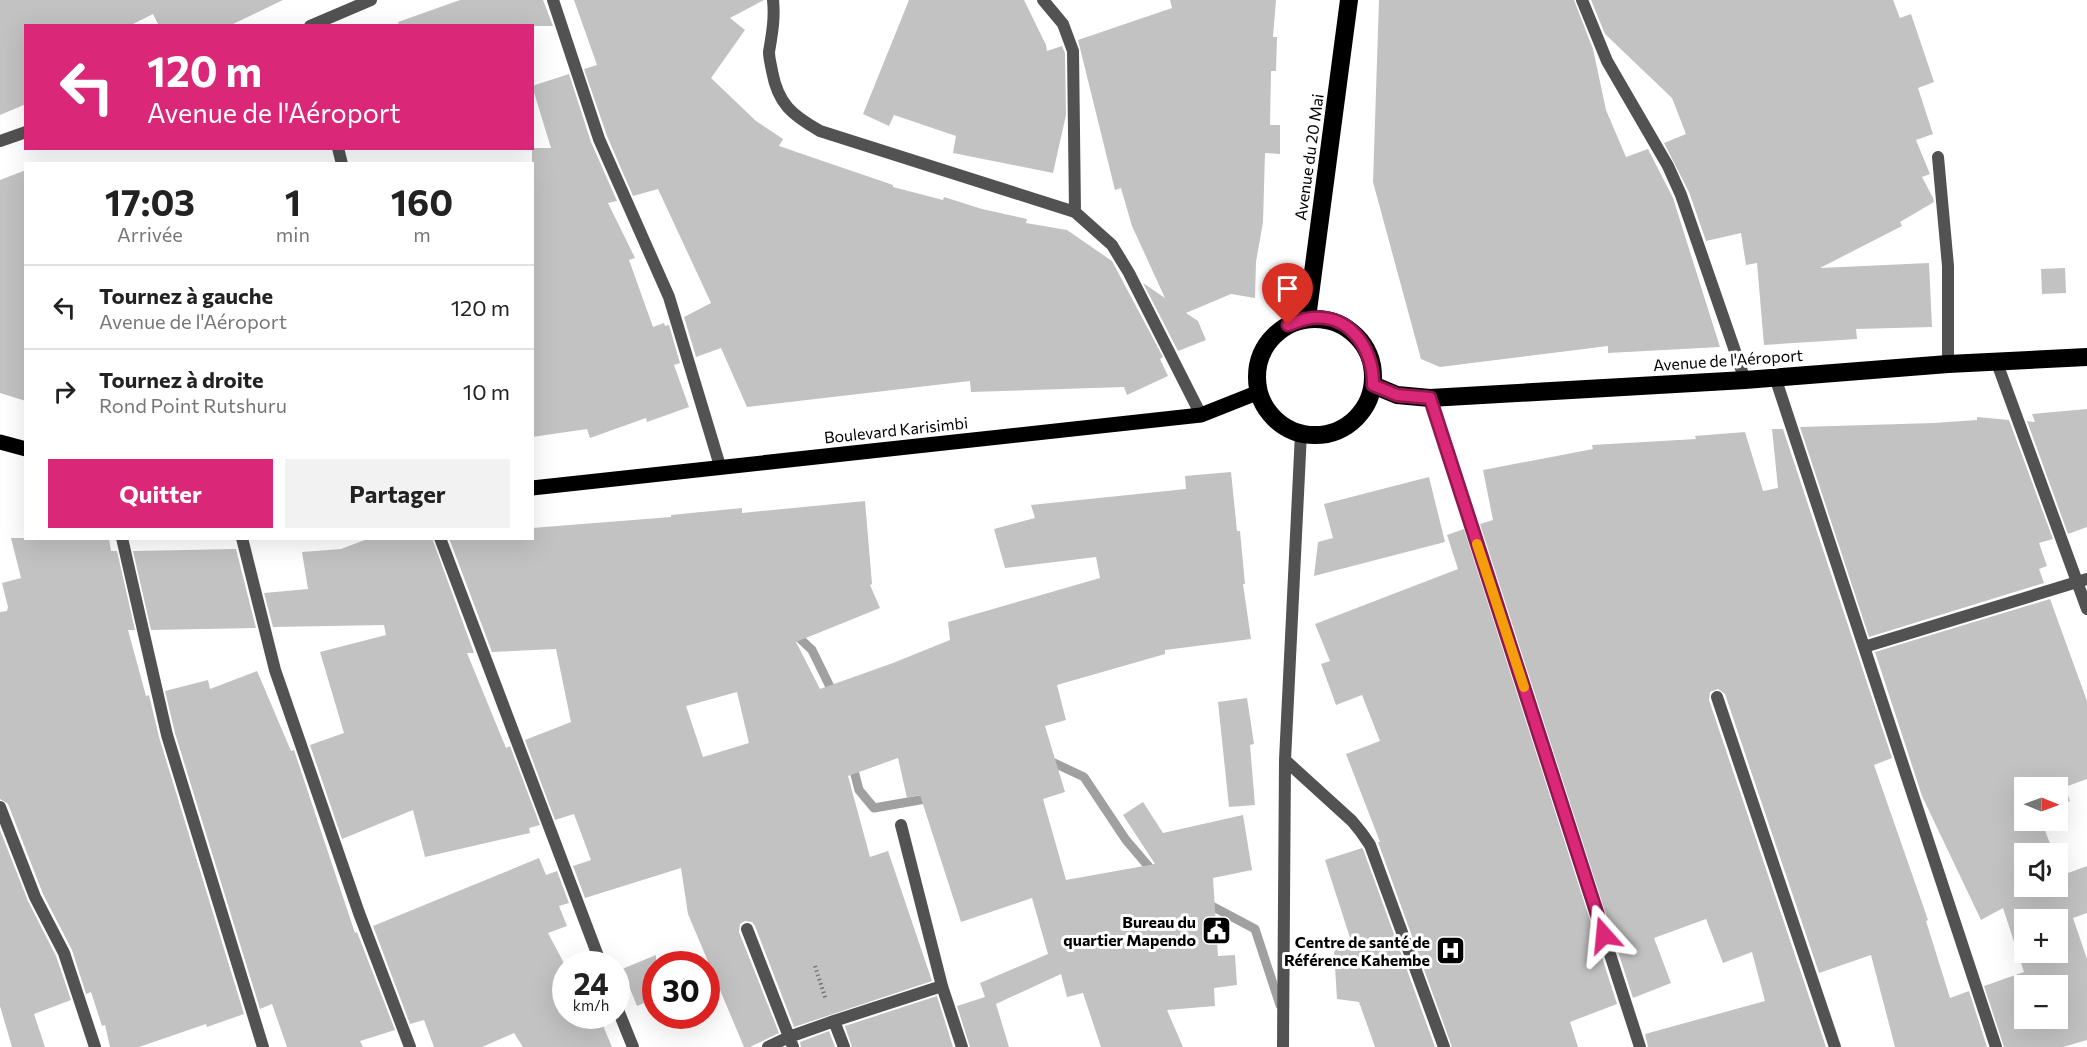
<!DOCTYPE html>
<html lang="fr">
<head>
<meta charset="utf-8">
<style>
	body { margin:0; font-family:Commissioner,sans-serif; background:#f2f2f2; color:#222; height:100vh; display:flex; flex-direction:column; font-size:22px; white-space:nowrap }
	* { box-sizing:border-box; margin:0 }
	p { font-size:20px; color:#767676 }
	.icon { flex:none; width:33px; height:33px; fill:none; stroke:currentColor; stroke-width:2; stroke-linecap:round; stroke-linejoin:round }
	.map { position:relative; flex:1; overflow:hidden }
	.sheet { position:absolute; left:24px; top:162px; width:510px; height:378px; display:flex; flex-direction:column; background:#fff; border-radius:0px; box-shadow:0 6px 24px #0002 }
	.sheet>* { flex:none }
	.top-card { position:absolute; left:24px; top:24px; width:510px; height:126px; border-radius:0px; box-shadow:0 6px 24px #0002; background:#db2777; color:#fff; overflow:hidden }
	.needle { width:39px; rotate:91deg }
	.fabs { position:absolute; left:2014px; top:777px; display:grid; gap:12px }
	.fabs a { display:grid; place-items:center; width:54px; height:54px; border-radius:0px; background:#fff; box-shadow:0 6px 24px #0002; font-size:30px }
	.speed { position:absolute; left:552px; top:951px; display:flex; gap:12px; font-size:30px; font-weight:700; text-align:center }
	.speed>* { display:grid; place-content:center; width:78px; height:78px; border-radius:50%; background:#fff; box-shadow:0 6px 24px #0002; line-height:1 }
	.speed small { font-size:15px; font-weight:400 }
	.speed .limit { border:9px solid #d22; background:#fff; color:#111 }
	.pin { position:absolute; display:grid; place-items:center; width:51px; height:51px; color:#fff; margin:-62px -26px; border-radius:50% 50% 50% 0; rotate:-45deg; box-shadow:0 0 6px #0007 }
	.pin .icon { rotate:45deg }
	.me { position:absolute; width:66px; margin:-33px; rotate:342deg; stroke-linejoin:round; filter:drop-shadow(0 0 4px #0008) }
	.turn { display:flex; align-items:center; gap:21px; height:126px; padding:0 24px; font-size:27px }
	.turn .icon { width:78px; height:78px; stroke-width:2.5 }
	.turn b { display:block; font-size:42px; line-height:51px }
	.eta { display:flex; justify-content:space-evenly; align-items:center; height:102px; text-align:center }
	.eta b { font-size:36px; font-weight:700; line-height:42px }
	.button { display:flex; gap:12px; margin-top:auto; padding:12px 24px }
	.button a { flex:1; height:69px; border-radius:0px; background:#db2777; color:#fff; font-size:24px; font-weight:700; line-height:69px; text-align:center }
	.button a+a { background:#f2f2f2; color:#222 }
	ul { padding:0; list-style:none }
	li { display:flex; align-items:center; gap:18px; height:84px; padding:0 24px; border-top:2px solid #e0e0e0 }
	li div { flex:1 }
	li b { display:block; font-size:22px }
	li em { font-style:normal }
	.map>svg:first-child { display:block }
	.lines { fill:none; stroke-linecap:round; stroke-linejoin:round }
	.stream { stroke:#a0a0a0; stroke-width:9 }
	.building { fill:#c2c2c2; fill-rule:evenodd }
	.path { stroke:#747474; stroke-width:4; stroke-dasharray:1.5 3; stroke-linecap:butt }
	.street { stroke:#525252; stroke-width:12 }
	.primary { stroke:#000; stroke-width:15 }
	.highway { stroke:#000; stroke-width:18 }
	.route-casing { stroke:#8e194d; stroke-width:15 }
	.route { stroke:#db2777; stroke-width:10 }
	.slow { stroke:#f59e0b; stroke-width:10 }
	.labels { text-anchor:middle; stroke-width:6; stroke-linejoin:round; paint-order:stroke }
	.street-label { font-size:16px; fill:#000; stroke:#fff }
	.poi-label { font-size:16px; font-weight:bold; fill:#000; stroke:#fff; text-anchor:end }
</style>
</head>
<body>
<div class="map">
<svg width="2087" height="1047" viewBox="0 0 2087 1047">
	<rect width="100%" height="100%" fill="#fff"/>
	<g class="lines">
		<path class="stream" d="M 793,632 L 812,650 L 834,695
			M 852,763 L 859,790 L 874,808 L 931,798
			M 1045,764 L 1052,762 L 1084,777 L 1126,840 L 1155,874
			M 1206,903 L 1255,929 L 1280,1005"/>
	</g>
	<path class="building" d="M 0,0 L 283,0 L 229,26 L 159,26 L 153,14 L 129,26 L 26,26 L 26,104 L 0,115 Z
		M 460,0 L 543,0 L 553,26 L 399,26 L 398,22 Z
		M 574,0 L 764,0 L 730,18 L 745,30 L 711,78 L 756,121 L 783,139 L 779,146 L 893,185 L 893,187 L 943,200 L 944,197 L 982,209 L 1027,219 L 1026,223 L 1067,230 L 1112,261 L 1163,357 L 1160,359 L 1168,376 L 1127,395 L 1124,387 L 971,392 L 970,381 L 747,407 L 721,348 L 696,357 L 684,317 L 711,303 L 658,189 L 633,196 L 607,136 L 584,69 L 597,65 Z
		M 909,0 L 1024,0 L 1046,45 L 1047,51 L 1062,46 L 1065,53 L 1066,115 L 1053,173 L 953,153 L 956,136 L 894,115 L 889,126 L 863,114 Z
		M 1170,0 L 1276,0 L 1273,37 L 1277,37 L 1276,71 L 1271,71 L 1270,125 L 1280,125 L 1280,154 L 1265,153 L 1263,222 L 1256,262 L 1255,298 L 1231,294 L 1186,313 L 1198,321 L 1206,340 L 1178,351 L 1143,283 L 1165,298 L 1132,226 L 1121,188 L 1115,190 L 1078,40 L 1172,8 Z
		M 1379,0 L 1574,0 L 1593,49 L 1606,110 L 1626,157 L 1648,149 L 1673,198 L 1720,347 L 1608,353 L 1608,346 L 1440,367 L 1421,359 L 1373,182 Z
		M 1591,0 L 1893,0 L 1900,18 L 1911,14 L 1934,82 L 1918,88 L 1933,134 L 1916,140 L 1930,174 L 1922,177 L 1933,198 L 1934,202 L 1900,222 L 1902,226 L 1820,268 L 1929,263 L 1932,327 L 1856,329 L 1857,339 L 1764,345 L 1757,263 L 1746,265 L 1741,233 L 1706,241 L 1689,192 L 1664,143 L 1686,134 L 1672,98 L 1605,34 Z
		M 569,74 L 591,142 L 617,201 L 608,203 L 635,258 L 629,260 L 653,327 L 664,323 L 665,326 L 669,325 L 680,363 L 674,365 L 689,407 L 647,422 L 646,418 L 590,438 L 587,429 L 532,437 L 532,148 L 551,148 L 532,86 Z
		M 26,170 L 26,401 L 0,393 L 0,180 Z
		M 2065,268 L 2066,293 L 2042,294 L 2041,269 Z
		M 2087,409 L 2087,527 L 2068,534 L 2027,421 L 2035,422 L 2032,414 Z
		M 1977,417 L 2009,420 L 2053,539 L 2039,543 L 2047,566 L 2039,569 L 2044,583 L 1869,637 L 1800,427 L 1934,423 L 1977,420 Z
		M 1772,429 L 1783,429 L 1892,758 L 1874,765 L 1928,920 L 1926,921 L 1950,998 L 1969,991 L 1987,1047 L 1895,1047 L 1871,955 L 1819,973 L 1725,694 L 1718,689 L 1710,692 L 1709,700 L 1826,1047 L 1648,1047 L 1645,1034 L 1765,1001 L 1752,952 L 1723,963 L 1706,919 L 1654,938 L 1671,983 L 1633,998 L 1480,524 L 1493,520 L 1483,470 L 1593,449 L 1592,445 L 1696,439 L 1695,436 L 1745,432 L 1763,491 L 1778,488 Z
		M 1231,472 L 1237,531 L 1240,531 L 1245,584 L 1243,584 L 1251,639 L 1165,650 L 1165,654 L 1057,685 L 1066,720 L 1045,726 L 1065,792 L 1043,799 L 1066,880 L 1155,864 L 1123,815 L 1143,802 L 1163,833 L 1243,815 L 1252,870 L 1213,878 L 1218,956 L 1235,955 L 1237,985 L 1214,988 L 1215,1006 L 1167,1010 L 1183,1047 L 1101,1047 L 1083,993 L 1067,997 L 1061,974 L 996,1004 L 1009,1047 L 970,1047 L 957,1006 L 985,997 L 980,983 L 1048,954 L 1032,898 L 961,922 L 920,795 L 907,798 L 898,758 L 848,776 L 870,857 L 888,851 L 932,981 L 794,1027 L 755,926 L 752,922 L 745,921 L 740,924 L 739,932 L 779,1033 L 750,1047 L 744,1047 L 688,914 L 681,868 L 585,898 L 573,866 L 591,860 L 574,814 L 555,820 L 525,740 L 571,722 L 556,649 L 492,652 L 449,538 L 532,538 L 532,528 L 671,517 L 671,515 L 742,508 L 742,513 L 865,501 L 872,584 L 870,585 L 880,608 L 796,642 L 820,689 L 893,663 L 950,640 L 948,622 L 1100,578 L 1096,557 L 1005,568 L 994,529 L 1035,518 L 1031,505 L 1186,489 L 1185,476 ZM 737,692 L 749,743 L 703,757 L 686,706 Z
		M 1429,477 L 1445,542 L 1314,576 L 1318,542 L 1333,538 L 1324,504 Z
		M 1464,529 L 1617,1004 L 1570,1022 L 1578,1047 L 1452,1047 L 1378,842 L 1380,842 L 1346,754 L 1380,741 L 1362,695 L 1336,705 L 1321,664 L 1330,661 L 1315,624 L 1458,569 L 1447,535 Z
		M 11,538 L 109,538 L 111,551 L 117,551 L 135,630 L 128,630 L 146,696 L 149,695 L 159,737 L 244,1014 L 207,1027 L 206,1024 L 139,1047 L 110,1047 L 105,1025 L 102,1026 L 91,992 L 86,994 L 72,950 L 43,894 L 8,804 L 0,799 L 0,612 L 7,611 L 8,607 L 2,583 L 21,578 Z
		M 370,538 L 432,538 L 474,653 L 467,653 L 506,748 L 510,746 L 540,825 L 529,828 L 530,833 L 425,857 L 413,810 L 342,839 L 310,745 L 344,733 L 320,652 L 386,635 L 384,625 L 273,627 L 264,593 L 308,589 L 302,552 L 341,549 Z
		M 236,549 L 256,628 L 151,630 L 133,551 Z
		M 2050,599 L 2087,701 L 2087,779 L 2065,787 L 2070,801 L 2058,805 L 2058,788 L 2025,788 L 2025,820 L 2041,820 L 2054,854 L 2025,854 L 2025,886 L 2058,886 L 2058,862 L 2063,875 L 2087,866 L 2087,913 L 2073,918 L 2087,959 L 2087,1040 L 2063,1047 L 2004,1047 L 1984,986 L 2024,972 L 2003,908 L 1981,920 L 1922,796 L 1875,652 ZM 2025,920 L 2058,920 L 2058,952 L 2025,952 ZM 2025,986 L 2058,986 L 2058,1018 L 2025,1018 Z
		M 257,671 L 291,751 L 294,750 L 355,933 L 357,932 L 395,1030 L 360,1041 L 363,1047 L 287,1047 L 272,1004 L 260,1009 L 175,733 L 165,691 L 208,680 L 210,689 Z
		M 1247,698 L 1254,744 L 1250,745 L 1255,805 L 1229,807 L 1218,702 Z
		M 0,830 L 28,901 L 56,956 L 71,1000 L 34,1014 L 45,1047 L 12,1047 L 0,1006 Z
		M 1362,848 L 1363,849 L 1435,1047 L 1375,1047 L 1359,1002 L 1337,999 L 1334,951 L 1352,944 L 1325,860 Z
		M 539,858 L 546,875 L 557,871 L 569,903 L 559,906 L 567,926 L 548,933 L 566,967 L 566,1016 L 599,1016 L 612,1047 L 523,1047 L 514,1033 L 482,1047 L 434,1047 L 424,1020 L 410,1024 L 373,926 Z
		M 656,955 L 656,998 L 637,1006 L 622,969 Z
		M 937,996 L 953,1047 L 852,1047 L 845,1026 Z
		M 829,1031 L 835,1047 L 801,1047 L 800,1042 Z"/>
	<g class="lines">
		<path class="path" d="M 815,966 L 826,1000"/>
		<path class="street" d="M 553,0 L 599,139 L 669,297 L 720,466
			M 773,0 C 775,18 772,34 769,52 C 769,58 771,65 772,71 C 778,104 792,115 820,131 L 1075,212 L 1112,245 L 1129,273 L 1201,415
			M 1043,0 L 1063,24 L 1073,51 L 1075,212
			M 1582,0 L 1607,61 L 1668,166 L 1681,195 L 1745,380
			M 310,26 L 371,0
			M 0,141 L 26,132
			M 338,148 L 342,164
			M 1938,157 L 1948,266 L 1948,364
			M 1997,363 L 2087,609
			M 1775,377 L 1996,1047
			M 1430,398 L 1640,1047
			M 122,538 L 167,735 L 263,1047
			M 242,538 L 275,670 L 359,913 L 410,1047
			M 440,538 L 601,964
			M 1864,647 L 2087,579
			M 1717,697 L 1835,1047
			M 1285,760 L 1352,821 L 1361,832 L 1370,845 L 1444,1047
			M 0,807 L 35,897 L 64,953 L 95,1047
			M 901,825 L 942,986
			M 747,929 L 793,1047
			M 616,1005 L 633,1047
			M 834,1021 L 844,1047
			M 768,1047 L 789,1037 L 834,1021 L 942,986 L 962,1047
			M 1283,1047 L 1285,760 L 1301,433"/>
		<path class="primary" d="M 0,442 L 26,449
			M 532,488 L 1201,415 L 1259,392"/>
		<path class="highway" d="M 1307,318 L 1349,0
			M1257 377a58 58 0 1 1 116 0a58 58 0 1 1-116 0Z
			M 1373,385 L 1397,395 L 1430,398 L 1745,380 L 1948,364 L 2087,357"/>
	</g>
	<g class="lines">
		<defs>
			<path id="route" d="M 1288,325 C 1294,323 1300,320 1306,319 C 1348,310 1374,348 1373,385 L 1397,395 L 1430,398 L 1604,935"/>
		</defs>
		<use href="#route" class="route-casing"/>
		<use href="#route" class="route"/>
		<path class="slow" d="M 1477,544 L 1524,687"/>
	</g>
	<defs>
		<symbol id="civic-square" viewBox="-11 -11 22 22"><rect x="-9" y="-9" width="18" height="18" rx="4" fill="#000" stroke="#fff"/><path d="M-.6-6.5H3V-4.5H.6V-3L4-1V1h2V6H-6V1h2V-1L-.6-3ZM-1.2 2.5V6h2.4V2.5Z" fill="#fff"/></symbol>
		<symbol id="hospital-square" viewBox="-11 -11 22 22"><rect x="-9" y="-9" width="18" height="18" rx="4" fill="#000" stroke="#fff"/><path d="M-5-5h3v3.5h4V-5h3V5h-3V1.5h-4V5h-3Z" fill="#fff"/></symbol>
	</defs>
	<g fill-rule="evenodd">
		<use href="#civic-square" x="1200" y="914" width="33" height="33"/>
		<use href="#hospital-square" x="1434" y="934" width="33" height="33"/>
	</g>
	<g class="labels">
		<g class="street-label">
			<text transform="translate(1309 157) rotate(-82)" y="6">Avenue du 20 Mai</text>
			<text transform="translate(1728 360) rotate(-4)" y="6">Avenue de l'Aéroport</text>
			<text transform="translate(896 430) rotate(-6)" y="6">Boulevard Karisimbi</text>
		</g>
		<g class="poi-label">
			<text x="1196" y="928">Bureau du<tspan x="1196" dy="18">quartier Mapendo</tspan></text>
			<text x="1430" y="948">Centre de santé de<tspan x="1430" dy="18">Référence Kahembe</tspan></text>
		</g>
	</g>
</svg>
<div class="fabs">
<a><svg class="needle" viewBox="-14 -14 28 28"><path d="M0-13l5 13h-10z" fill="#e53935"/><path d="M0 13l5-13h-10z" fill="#767676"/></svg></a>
<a><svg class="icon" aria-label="sound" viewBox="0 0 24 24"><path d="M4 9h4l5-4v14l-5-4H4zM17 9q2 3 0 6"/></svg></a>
<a>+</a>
<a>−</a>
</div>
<div class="speed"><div>24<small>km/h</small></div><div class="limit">30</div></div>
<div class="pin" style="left:1288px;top:325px;background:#d93025"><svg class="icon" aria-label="arrive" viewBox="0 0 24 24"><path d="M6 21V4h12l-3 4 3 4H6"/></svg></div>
<svg class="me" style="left:1604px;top:935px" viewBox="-20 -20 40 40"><path d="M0-17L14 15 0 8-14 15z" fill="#db2777" stroke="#fff" stroke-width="4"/></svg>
<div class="top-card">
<div class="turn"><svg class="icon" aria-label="left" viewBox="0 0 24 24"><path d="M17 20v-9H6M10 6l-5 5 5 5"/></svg><div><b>120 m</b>Avenue de l'Aéroport</div></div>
</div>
<section class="sheet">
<div class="eta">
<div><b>17:03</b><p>Arrivée</p></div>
<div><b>1</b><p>min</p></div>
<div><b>160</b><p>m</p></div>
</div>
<ul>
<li><svg class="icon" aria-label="left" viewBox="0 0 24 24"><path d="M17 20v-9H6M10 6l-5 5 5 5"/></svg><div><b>Tournez à gauche</b><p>Avenue de l'Aéroport</p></div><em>120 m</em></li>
<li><svg class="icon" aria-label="right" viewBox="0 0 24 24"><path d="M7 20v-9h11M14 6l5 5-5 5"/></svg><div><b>Tournez à droite</b><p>Rond Point Rutshuru</p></div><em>10 m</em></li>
</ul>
<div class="button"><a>Quitter</a><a>Partager</a></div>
</section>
</div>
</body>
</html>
